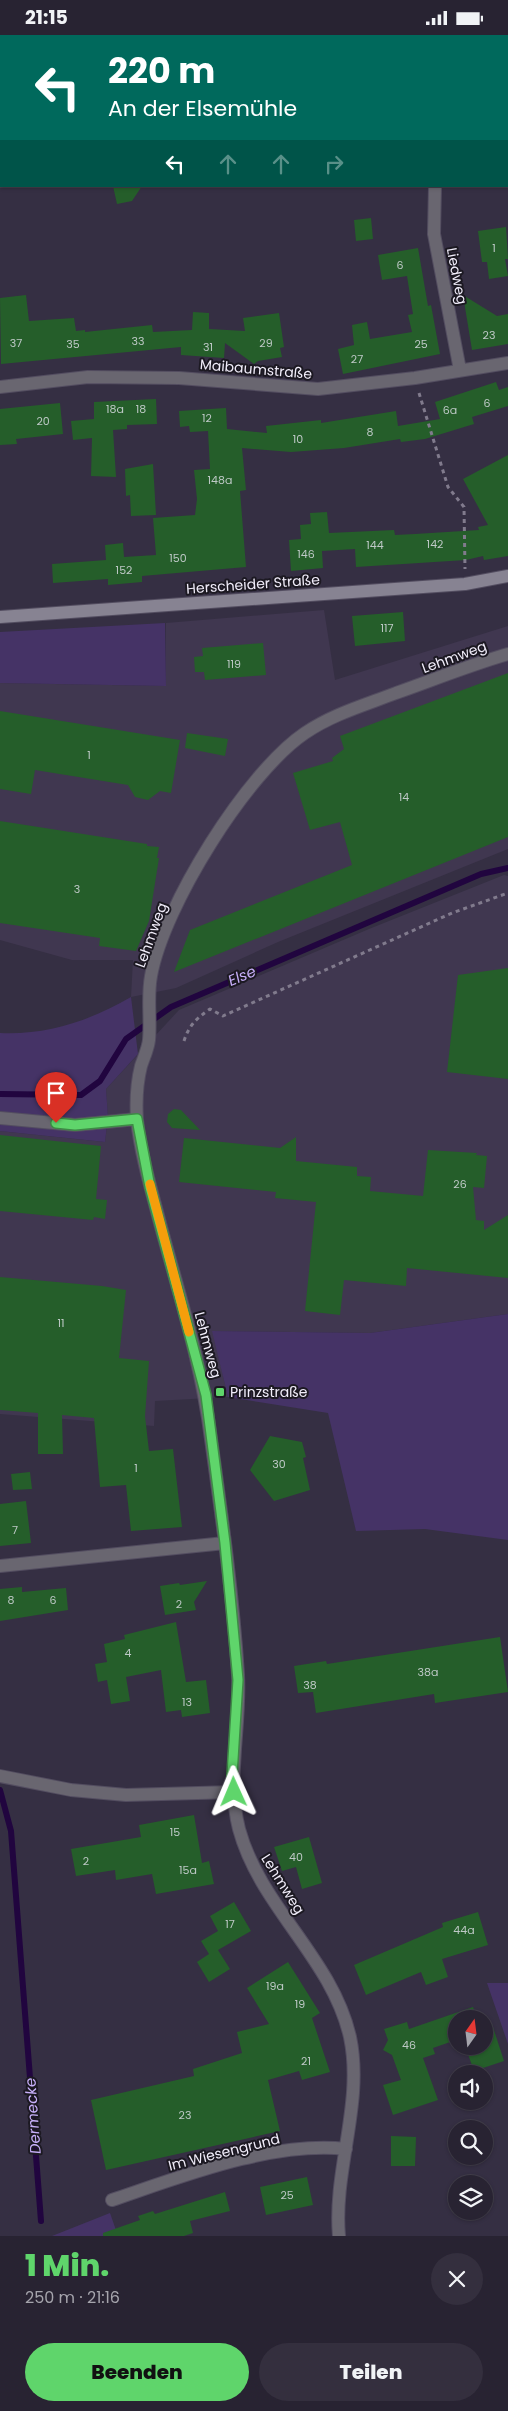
<!DOCTYPE html>
<html lang="de">
<head>
<meta charset="utf-8">
<style>
	body { margin:0; font-family:Poppins,sans-serif; background:#342f3e; color:#f1f3f6; height:100vh; display:flex; flex-direction:column; font-size:19px; white-space:nowrap }
	* { box-sizing:border-box; margin:0 }
	p { font-size:16px; color:#a5a4ac }
	.icon { flex:none; width:28px; height:28px; fill:none; stroke:currentColor; stroke-width:2; stroke-linecap:round; stroke-linejoin:round }
	.map { position:relative; height:2201px; overflow:hidden }
	.panel { display:flex; flex-direction:column; background:#282332; flex:1 }
	.panel>* { flex:none }
	.top-card { position:absolute; left:0px; top:0px; width:509px; height:152px; box-shadow:0 1px 4px #0004,0 0 0 1px #44404d; background:#00695c; color:#fff; overflow:hidden }
	.needle { width:32px; rotate:14deg }
	.controls { position:absolute; left:448px; top:1975px; display:grid; gap:10px }
	.controls a { display:grid; place-items:center; width:45px; height:45px; border-radius:50%; background:#282332; box-shadow:0 1px 4px #0004,0 0 0 1px #44404d; font-size:25px }
	.pin { position:absolute; display:grid; place-items:center; width:42px; height:42px; color:#fff; margin:-51px -21px; border-radius:50% 50% 50% 0; rotate:-45deg; box-shadow:0 0 5px #0007 }
	.pin .icon { rotate:45deg }
	.me { position:absolute; width:55px; margin:-28px; rotate:359deg; stroke-linejoin:round; filter:drop-shadow(0 0 4px #0008) }
	.turn { display:flex; align-items:center; gap:18px; height:105px; padding:0 25px; font-size:22px }
	.turn .icon { width:65px; height:65px; stroke-width:2.5 }
	.turn b { display:block; font-size:35px; line-height:42px }
	.lanes { display:flex; align-items:center; height:48px; padding:0 25px; background:#0003; justify-content:center; gap:25px; direction:ltr }
	.lanes .off { opacity:.35 }
	.round { display:grid; place-items:center; flex:none; width:52px; height:52px; border-radius:26px; background:#342f3e }
	.overview { display:flex; align-items:center; justify-content:space-between; height:85px; padding:0 25px }
	h1 { font-size:30px; font-weight:800; line-height:38px; color:#5fd56b }
	.button { display:flex; gap:10px; margin-top:auto; padding:10px 25px }
	.button a { flex:1; height:58px; border-radius:30px; background:#5fd56b; color:#111; font-size:20px; font-weight:800; line-height:58px; text-align:center }
	.button a+a { background:#342f3e; color:#f1f3f6 }
	.status { display:flex; justify-content:space-between; align-items:center; height:35px; padding:0 25px; background:#282332; direction:ltr }
	.status svg { height:14px; fill:currentColor }
	.map>svg:first-child { display:block }
	.built { fill:#403750 }
	.green { fill:#453366 }
	.lines { fill:none; stroke-linecap:round; stroke-linejoin:round }
	.stream { stroke:#21053f; stroke-width:6 }
	.building { fill:#255e2a }
	.lane-casing { stroke:#534d60; stroke-width:14 }
	.street-casing { stroke:#534d60; stroke-width:14 }
	.secondary-casing { stroke:#534d60; stroke-width:14 }
	.path { stroke:#817b8d; stroke-width:3; stroke-dasharray:4 4; stroke-linecap:butt }
	.lane { stroke:#696670; stroke-width:12 }
	.street { stroke:#696670; stroke-width:12 }
	.secondary { stroke:#878392; stroke-width:12 }
	.route-casing { stroke:#3e8a46; stroke-width:12 }
	.route { stroke:#5fd56b; stroke-width:9 }
	.slow { stroke:#f59e0b; stroke-width:9 }
	.poi-dot { fill:#5fd56b; stroke:#1c1922; stroke-width:2 }
	.labels { text-anchor:middle; stroke-width:4; stroke-linejoin:round; paint-order:stroke }
	.number-label { font-size:11px; fill:#bec9c6 }
	.street-label { font-size:14px; fill:#f1edfa; stroke:#1c1922 }
	.poi-label { font-size:14px; fill:#f1edfa; stroke:#1c1922; text-anchor:start }
	.water-label { font-size:15px; font-style:italic; fill:#c7aff9; stroke:#1c1922 }
</style>
</head>
<body>
<div class="status"><b>21:15</b><svg viewBox="0 0 49 12"><path d="M0 12V9h3v3zM5 12V6h3v6zM10 12V3h3v9zM15 12V0h3v12zM26 1h20v11H26zM47 4h2v5h-2z"/></svg></div>
<div class="map">
<svg width="508" height="2201" viewBox="0 0 508 2201">
	<rect width="100%" height="100%" fill="#352f43"/>
	<path class="built" d="M 0,0 L 151,0 L 151,1 L 1,1 L 0,73 Z
		M 324,575 L 335,645 L 508,591 L 508,814 L 278,907 L 176,953 L 131,962 L 133,925 L 72,925 L 0,905 L 0,648 L 166,651 L 166,588 Z
		M 504,840 L 508,841 L 508,1279 L 370,1298 L 213,1296 L 228,1362 L 155,1366 L 154,1391 L 0,1379 L 0,1096 L 105,1107 L 108,1082 L 106,1054 L 179,975 L 369,894 Z"/>
	<path class="green" d="M 165,588 L 166,651 L 0,648 L 0,597 Z
		M 131,962 L 138,1019 L 106,1054 L 108,1082 L 105,1107 L 0,1096 L 0,998 C 48,1000 89,986 131,962 Z
		M 508,1279 L 508,1505 L 425,1494 L 356,1496 L 328,1378 L 228,1362 L 212,1296 L 370,1298 Z
		M 487,1948 L 508,1948 L 508,2009 Z
		M 110,2178 L 118,2201 L 52,2201 Z"/>
	<g class="lines">
		<path class="stream" d="M 0,1059 L 81,1060 L 100,1046 L 126,1004 L 171,972 L 481,839 L 508,833
			M 0,1755 L 11,1796 L 41,2186"/>
	</g>
	<path class="building" d="M 113,151 L 142,151 L 132,166 L 117,169 Z
		M 371,183 L 373,204 L 356,206 L 354,185 Z
		M 506,192 L 508,224 L 505,224 L 508,241 L 489,244 L 487,227 L 482,227 L 478,196 Z
		M 418,213 L 428,271 L 431,270 L 440,319 L 343,339 L 338,314 L 354,310 L 352,290 L 367,287 L 370,304 L 412,297 L 408,280 L 413,279 L 407,241 L 382,245 L 378,220 Z
		M 26,260 L 29,286 L 74,283 L 76,296 L 85,295 L 85,297 L 152,290 L 153,297 L 192,295 L 193,277 L 209,278 L 209,294 L 245,296 L 243,283 L 279,278 L 284,312 L 280,313 L 282,322 L 258,326 L 254,329 L 225,308 L 224,323 L 181,320 L 181,312 L 1,329 L 0,263 Z
		M 463,260 L 497,281 L 508,279 L 508,309 L 472,315 Z
		M 496,347 L 499,355 L 508,352 L 508,371 L 472,382 L 474,389 L 425,404 L 401,407 L 400,404 L 344,413 L 291,417 L 242,413 L 246,455 L 240,456 L 246,532 L 142,541 L 142,547 L 108,550 L 108,544 L 53,548 L 52,529 L 106,525 L 105,510 L 123,508 L 124,522 L 156,520 L 153,483 L 195,480 L 197,464 L 194,435 L 210,434 L 208,396 L 190,397 L 189,391 L 180,392 L 179,376 L 226,373 L 227,394 L 267,398 L 266,391 L 321,385 L 321,388 L 396,376 L 398,391 L 440,384 L 435,367 Z
		M 156,364 L 157,389 L 127,390 L 127,394 L 113,395 L 116,442 L 91,441 L 92,403 L 73,405 L 71,386 L 94,384 L 94,367 Z
		M 60,368 L 63,399 L 16,404 L 17,409 L 0,410 L 0,374 Z
		M 508,420 L 508,521 L 484,525 L 483,521 L 466,525 L 356,532 L 355,514 L 322,516 L 323,533 L 291,536 L 289,505 L 301,504 L 300,490 L 311,489 L 310,478 L 327,477 L 329,498 L 394,495 L 395,500 L 415,499 L 479,495 L 478,492 L 488,490 L 463,444 Z
		M 153,429 L 156,480 L 131,481 L 130,460 L 126,461 L 125,434 Z
		M 403,577 L 405,606 L 355,611 L 352,581 Z
		M 263,608 L 266,640 L 205,645 L 204,637 L 195,637 L 194,622 L 203,621 L 202,613 Z
		M 508,638 L 508,802 L 174,937 L 190,895 L 352,830 L 340,787 L 310,795 L 293,738 L 333,726 L 332,723 L 344,714 L 340,701 Z
		M 0,676 L 180,705 L 171,758 L 160,756 L 148,765 L 135,762 L 128,750 L 35,735 L 31,759 L 0,754 Z
		M 187,698 L 228,704 L 225,721 L 185,713 Z
		M 0,786 L 147,809 L 147,811 L 159,812 L 157,823 L 159,823 L 149,886 L 136,916 L 99,911 L 100,903 L 0,888 Z
		M 508,933 L 508,1044 L 447,1037 L 458,940 Z
		M 174,1074 L 181,1075 L 200,1095 L 172,1093 L 167,1087 L 168,1079 Z
		M 0,1100 L 101,1111 L 96,1164 L 107,1165 L 105,1184 L 94,1182 L 93,1185 L 0,1176 Z
		M 296,1102 L 296,1126 L 357,1132 L 357,1141 L 371,1142 L 370,1156 L 423,1161 L 428,1115 L 477,1118 L 476,1120 L 487,1121 L 484,1153 L 473,1152 L 476,1185 L 484,1186 L 484,1195 L 508,1180 L 508,1243 L 407,1233 L 406,1251 L 344,1245 L 340,1280 L 305,1276 L 316,1167 L 275,1163 L 276,1157 L 179,1147 L 184,1103 L 280,1113 Z
		M 0,1242 L 102,1251 L 126,1255 L 119,1323 L 149,1326 L 145,1381 L 149,1416 L 173,1414 L 182,1492 L 131,1496 L 126,1450 L 100,1452 L 94,1383 L 62,1380 L 63,1419 L 38,1419 L 38,1378 L 0,1375 Z
		M 270,1401 L 302,1407 L 306,1422 L 303,1423 L 310,1455 L 274,1466 L 250,1435 Z
		M 30,1437 L 32,1454 L 13,1455 L 11,1439 Z
		M 26,1466 L 31,1508 L 0,1511 L 0,1469 Z
		M 207,1546 L 194,1567 L 196,1575 L 165,1580 L 160,1551 L 179,1548 L 180,1550 Z
		M 22,1552 L 22,1557 L 66,1553 L 68,1575 L 0,1586 L 0,1554 Z
		M 176,1587 L 186,1647 L 206,1645 L 210,1678 L 182,1682 L 181,1675 L 166,1677 L 161,1635 L 126,1642 L 130,1666 L 111,1669 L 107,1645 L 98,1647 L 95,1629 L 107,1627 L 104,1609 L 125,1604 L 124,1600 Z
		M 500,1602 L 508,1657 L 435,1668 L 434,1659 L 316,1678 L 313,1657 L 298,1658 L 294,1631 L 326,1626 L 327,1629 Z
		M 194,1780 L 202,1828 L 209,1826 L 214,1849 L 156,1859 L 152,1839 L 116,1845 L 115,1835 L 76,1841 L 71,1814 L 141,1802 L 139,1790 Z
		M 309,1802 L 322,1848 L 302,1854 L 296,1832 L 282,1836 L 274,1812 Z
		M 234,1867 L 251,1896 L 218,1915 L 230,1934 L 209,1947 L 197,1927 L 209,1919 L 201,1906 L 218,1896 L 210,1881 Z
		M 478,1877 L 488,1910 L 442,1924 L 448,1942 L 426,1950 L 421,1937 L 366,1960 L 354,1930 L 443,1892 L 442,1888 Z
		M 288,1927 L 320,1978 L 312,1983 L 330,2037 L 302,2045 L 299,2036 L 268,2045 L 280,2096 L 106,2135 L 91,2065 L 194,2041 L 193,2034 L 242,2018 L 237,1997 L 269,1989 L 247,1953 Z
		M 473,1972 L 477,1984 L 486,1981 L 489,1990 L 492,1989 L 504,2026 L 474,2036 L 465,2011 L 484,2011 L 484,1984 L 456,1984 L 456,2005 L 433,2013 L 435,2019 L 423,2023 L 438,2065 L 393,2080 L 383,2050 L 401,2045 L 392,2020 L 383,2015 L 388,2005 L 384,1994 L 407,1987 L 409,1994 Z
		M 391,2101 L 416,2102 L 415,2131 L 391,2131 Z
		M 307,2142 L 313,2170 L 266,2180 L 260,2152 Z
		M 225,2157 L 230,2176 L 190,2186 L 193,2198 L 184,2201 L 103,2201 L 103,2198 L 140,2185 L 138,2181 L 153,2176 L 155,2179 Z"/>
	<g class="lines">
		<defs>
			<path id="lane" d="M 347,0 L 348,1"/>
			<path id="street" d="M 508,20 L 508,19
				M 0,101 L 1,101
				M 435,151 L 434,199 L 460,335
				M 0,352 L 88,342 L 179,343 L 318,354 L 415,343 L 508,328
				M 0,1083 L 75,1090 L 137,1084
				M 0,1531 L 225,1508
				M 0,1741 L 71,1755 L 126,1760 L 234,1757
				M 112,2165 C 183,2141 272,2106 346,2114
				M 339,2201 C 333,2135 364,2068 350,2002 C 332,1923 260,1872 239,1794 C 226,1743 241,1691 238,1640 C 233,1561 222,1483 211,1404 C 202,1332 180,1262 161,1192 C 152,1157 141,1121 137,1085 C 136,1069 137,1047 141,1031 C 144,1022 148,1014 149,1005 C 151,984 147,962 151,941 C 163,872 247,737 305,698 C 333,679 365,670 396,658 C 433,645 470,630 508,619"/>
			<path id="secondary" d="M 0,582 L 465,549 L 508,541"/>
		</defs>
		<use href="#lane" class="lane-casing"/>
		<use href="#street" class="street-casing"/>
		<use href="#secondary" class="secondary-casing"/>
		<path class="path" d="M 419,358 L 448,452 L 464,472 L 465,534
			M 184,1006 C 189,990 197,983 210,974 L 223,981 L 452,878 L 508,858"/>
		<use href="#lane" class="lane"/>
		<use href="#street" class="street"/>
		<use href="#secondary" class="secondary"/>
	</g>
	<g class="lines">
		<defs>
			<path id="route" d="M 56,1088 L 75,1090 L 137,1084 L 150,1152 L 206,1360 L 225,1508 L 238,1645 L 232,1740 L 234,1757"/>
		</defs>
		<use href="#route" class="route-casing"/>
		<use href="#route" class="route"/>
		<path class="slow" d="M 150,1149 L 189,1297"/>
	</g>
	<rect class="poi-dot" x="215" y="1352" width="10" height="10" rx="2.5"/>
	<g class="labels">
		<g class="number-label">
			<text x="494" y="217">1</text>
			<text x="400" y="234">6</text>
			<text x="489" y="304">23</text>
			<text x="138" y="310">33</text>
			<text x="16" y="312">37</text>
			<text x="266" y="312">29</text>
			<text x="73" y="313">35</text>
			<text x="421" y="313">25</text>
			<text x="208" y="316">31</text>
			<text x="357" y="328">27</text>
			<text x="487" y="372">6</text>
			<text x="115" y="378">18a</text>
			<text x="141" y="378">18</text>
			<text x="450" y="379">6a</text>
			<text x="207" y="387">12</text>
			<text x="43" y="390">20</text>
			<text x="370" y="401">8</text>
			<text x="298" y="408">10</text>
			<text x="220" y="449">148a</text>
			<text x="435" y="513">142</text>
			<text x="375" y="514">144</text>
			<text x="306" y="523">146</text>
			<text x="178" y="527">150</text>
			<text x="124" y="539">152</text>
			<text x="387" y="597">117</text>
			<text x="234" y="633">119</text>
			<text x="89" y="724">1</text>
			<text x="404" y="766">14</text>
			<text x="77" y="858">3</text>
			<text x="460" y="1153">26</text>
			<text x="61" y="1292">11</text>
			<text x="279" y="1433">30</text>
			<text x="136" y="1437">1</text>
			<text x="15" y="1499">7</text>
			<text x="11" y="1569">8</text>
			<text x="53" y="1569">6</text>
			<text x="179" y="1573">2</text>
			<text x="128" y="1622">4</text>
			<text x="428" y="1641">38a</text>
			<text x="310" y="1654">38</text>
			<text x="187" y="1671">13</text>
			<text x="175" y="1801">15</text>
			<text x="296" y="1826">40</text>
			<text x="86" y="1830">2</text>
			<text x="188" y="1839">15a</text>
			<text x="230" y="1893">17</text>
			<text x="464" y="1899">44a</text>
			<text x="275" y="1955">19a</text>
			<text x="300" y="1973">19</text>
			<text x="409" y="2014">46</text>
			<text x="306" y="2030">21</text>
			<text x="185" y="2084">23</text>
			<text x="287" y="2164">25</text>
		</g>
		<g class="street-label">
			<text transform="translate(457 241) rotate(79)" y="5">Liedweg</text>
			<text transform="translate(256 334) rotate(5)" y="5">Maibaumstraße</text>
			<text transform="translate(253 549) rotate(-4)" y="5">Herscheider Straße</text>
			<text transform="translate(454 622) rotate(-20)" y="5">Lehmweg</text>
			<text transform="translate(151 900) rotate(-70)" y="5">Lehmweg</text>
			<text transform="translate(208 1310) rotate(75)" y="5">Lehmweg</text>
			<text transform="translate(283 1849) rotate(58)" y="5">Lehmweg</text>
			<text transform="translate(224 2117) rotate(-14)" y="5">Im Wiesengrund</text>
		</g>
		<g class="poi-label">
			<text x="230" y="1362">Prinzstraße</text>
		</g>
		<g class="water-label">
			<text transform="translate(242 941) rotate(-23)" y="5">Else</text>
			<text transform="translate(33 2081) rotate(-94)" y="5">Dermecke</text>
		</g>
	</g>
</svg>
<div class="controls">
<a><svg class="needle" viewBox="-14 -14 28 28"><path d="M0-13l5 13h-10z" fill="#e53935"/><path d="M0 13l5-13h-10z" fill="#a5a4ac"/></svg></a>
<a><svg class="icon" aria-label="sound" viewBox="0 0 24 24"><path d="M4 9h4l5-4v14l-5-4H4zM17 9q2 3 0 6"/></svg></a>
<a><svg class="icon" aria-label="search" viewBox="0 0 24 24"><circle cx="10" cy="10" r="6"/><path d="M15 15l6 6"/></svg></a>
<a><svg class="icon" aria-label="layers" viewBox="0 0 24 24"><path d="M12 4l9 5-9 5-9-5zM3 14l9 5 9-5"/></svg></a>
</div>
<div class="pin" style="left:56px;top:1088px;background:#d93025"><svg class="icon" aria-label="arrive" viewBox="0 0 24 24"><path d="M6 21V4h12l-3 4 3 4H6"/></svg></div>
<svg class="me" style="left:234px;top:1757px" viewBox="-20 -20 40 40"><path d="M0-17L14 15 0 8-14 15z" fill="#5fd56b" stroke="#fff" stroke-width="4"/></svg>
<div class="top-card">
<div class="turn"><svg class="icon" aria-label="left" viewBox="0 0 24 24"><path d="M17 20v-9H6M10 6l-5 5 5 5"/></svg><div><b>220 m</b>An der Elsemühle</div></div>
<div class="lanes"><svg class="icon" aria-label="left" viewBox="0 0 24 24"><path d="M17 20v-9H6M10 6l-5 5 5 5"/></svg><svg class="icon off" aria-label="ahead" viewBox="0 0 24 24"><path d="M12 20V5M6 11l6-6 6 6"/></svg><svg class="icon off" aria-label="ahead" viewBox="0 0 24 24"><path d="M12 20V5M6 11l6-6 6 6"/></svg><svg class="icon off" aria-label="right" viewBox="0 0 24 24"><path d="M7 20v-9h11M14 6l5 5-5 5"/></svg></div>
</div>
</div>
<section class="panel">
<div class="overview"><div><h1>1 Min.</h1><p>250 m · 21:16</p></div><a class="round"><svg class="icon" aria-label="close" viewBox="0 0 24 24"><path d="M6 6l12 12M18 6L6 18"/></svg></a></div>
<div class="button"><a>Beenden</a><a>Teilen</a></div>
</section>
</body>
</html>
